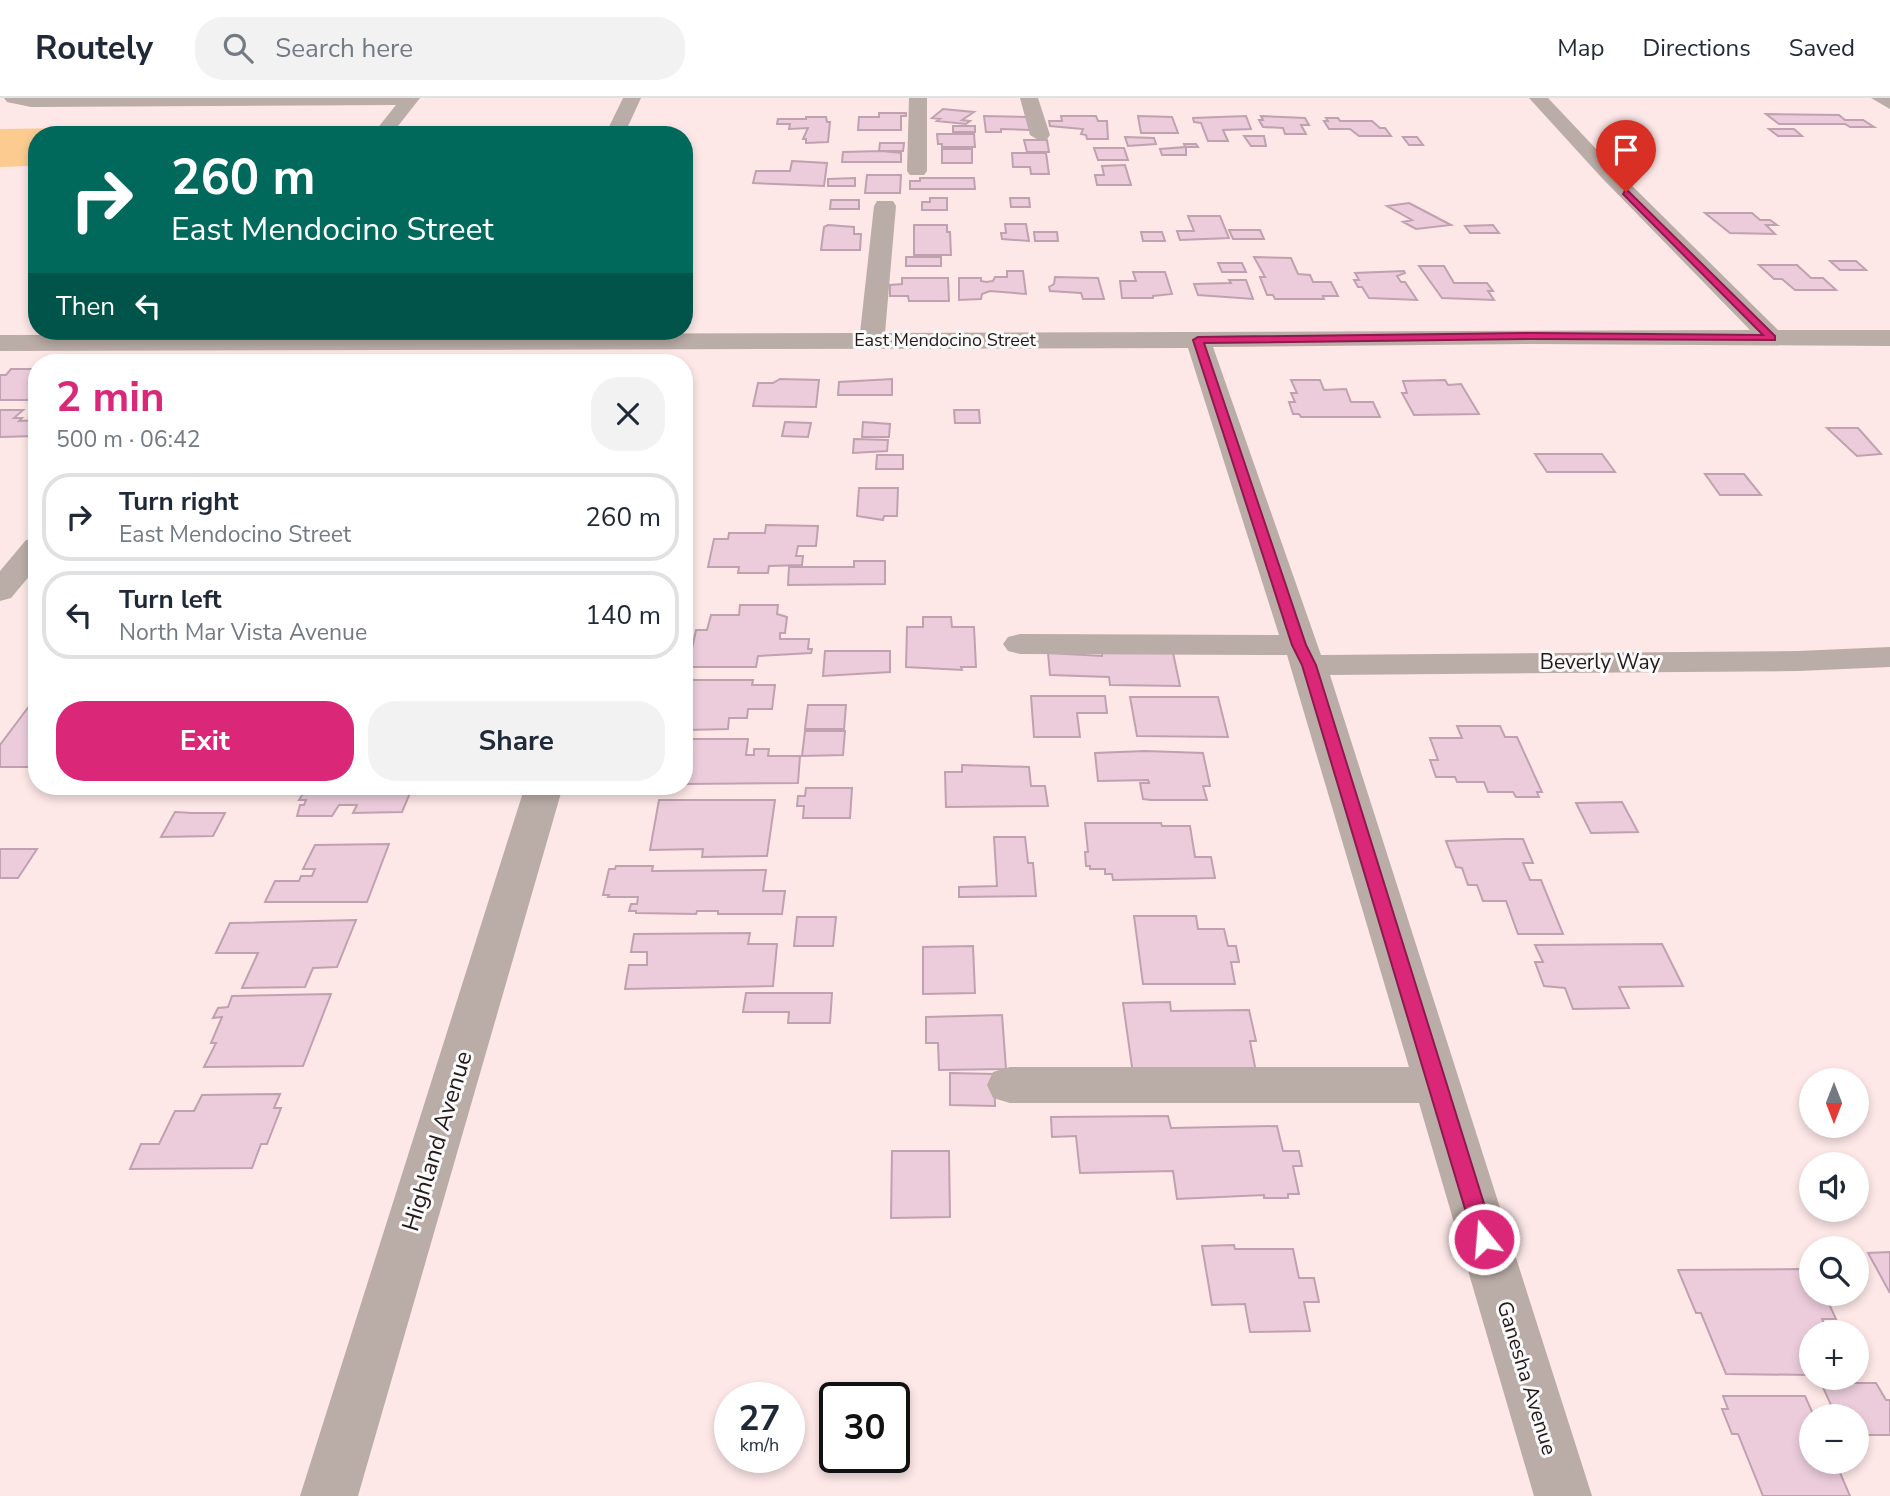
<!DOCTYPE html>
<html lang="en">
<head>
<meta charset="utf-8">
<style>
	body { margin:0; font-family:"Nunito Sans",sans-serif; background:#f2f2f3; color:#1f2937; height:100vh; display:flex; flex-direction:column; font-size:26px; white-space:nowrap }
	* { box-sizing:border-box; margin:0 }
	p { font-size:23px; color:#747a83 }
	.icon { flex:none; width:38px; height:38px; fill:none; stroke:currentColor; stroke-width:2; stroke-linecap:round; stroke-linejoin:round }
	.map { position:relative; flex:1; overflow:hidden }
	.panel { position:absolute; left:28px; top:256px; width:665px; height:441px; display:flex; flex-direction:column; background:#fff; border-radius:28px; box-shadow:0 4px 10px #0003 }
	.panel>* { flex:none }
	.guide { position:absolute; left:28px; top:28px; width:665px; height:214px; border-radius:28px; box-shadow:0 4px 10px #0003; background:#00695c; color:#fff; overflow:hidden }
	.needle { width:46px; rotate:180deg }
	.fabs { position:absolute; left:1799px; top:970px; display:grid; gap:14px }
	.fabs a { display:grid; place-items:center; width:70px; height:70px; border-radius:50%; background:#fff; box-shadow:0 4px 10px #0003; font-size:35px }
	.speed { position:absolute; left:714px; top:1284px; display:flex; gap:14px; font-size:35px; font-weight:700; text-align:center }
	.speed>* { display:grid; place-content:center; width:91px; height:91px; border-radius:50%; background:#fff; box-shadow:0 4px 10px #0003; line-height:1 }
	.speed small { font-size:18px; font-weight:400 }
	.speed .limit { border:4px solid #111; border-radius:10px; background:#fff; color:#111 }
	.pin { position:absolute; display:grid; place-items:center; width:60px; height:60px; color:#fff; margin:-72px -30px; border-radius:50% 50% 50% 0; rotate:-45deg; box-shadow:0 0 7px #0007 }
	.pin .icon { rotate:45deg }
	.me { position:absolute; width:77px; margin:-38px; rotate:343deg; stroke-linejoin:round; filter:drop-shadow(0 0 5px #0008) }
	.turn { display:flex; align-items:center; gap:24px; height:147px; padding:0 28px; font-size:32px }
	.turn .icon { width:91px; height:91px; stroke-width:2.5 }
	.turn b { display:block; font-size:49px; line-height:60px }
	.then { display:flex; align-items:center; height:66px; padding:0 28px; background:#0003; gap:14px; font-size:26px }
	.round { display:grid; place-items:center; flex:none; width:74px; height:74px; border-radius:28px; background:#f2f2f3 }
	.summary { display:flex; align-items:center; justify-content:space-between; height:119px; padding:0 28px }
	h1 { font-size:42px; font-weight:700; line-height:52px; color:#db2777 }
	.action { display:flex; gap:14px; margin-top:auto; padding:14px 28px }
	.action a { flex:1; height:80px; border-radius:28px; background:#db2777; color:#fff; font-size:28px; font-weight:700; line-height:80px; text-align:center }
	.action a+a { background:#f2f2f3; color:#1f2937 }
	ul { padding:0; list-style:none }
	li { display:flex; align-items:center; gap:21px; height:88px; margin:0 14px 10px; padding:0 14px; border:4px solid #e0e1e3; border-radius:28px }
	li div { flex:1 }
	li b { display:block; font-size:26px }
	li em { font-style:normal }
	header { display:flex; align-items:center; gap:42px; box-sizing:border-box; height:98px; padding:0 35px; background:#fff; border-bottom:2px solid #e0e1e3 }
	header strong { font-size:33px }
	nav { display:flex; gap:38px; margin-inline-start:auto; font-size:24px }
	.search { width:490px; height:63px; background:#f2f2f3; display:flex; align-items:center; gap:18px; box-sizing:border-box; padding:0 24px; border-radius:28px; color:#747a83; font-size:26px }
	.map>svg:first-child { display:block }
	.green { fill:#fbcb90 }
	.building { fill:#ecccdb; stroke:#c0a1b0; stroke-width:2 }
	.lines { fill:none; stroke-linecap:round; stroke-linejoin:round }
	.minor { fill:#baaca6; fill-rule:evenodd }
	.route { fill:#db2777; stroke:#8e194d; stroke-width:2 }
	.labels { text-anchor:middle; stroke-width:6; stroke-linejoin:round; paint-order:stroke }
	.far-street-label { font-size:18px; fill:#26191a; stroke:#fafafa }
	.street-label { font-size:21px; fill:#26191a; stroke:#fafafa }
	.near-street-label { font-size:24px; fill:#26191a; stroke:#fafafa }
</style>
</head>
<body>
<header>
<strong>Routely</strong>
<div class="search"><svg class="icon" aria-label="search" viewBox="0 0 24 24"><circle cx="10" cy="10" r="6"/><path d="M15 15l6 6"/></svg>Search here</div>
<nav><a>Map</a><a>Directions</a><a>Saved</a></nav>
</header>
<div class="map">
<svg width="1890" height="1398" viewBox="0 0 1890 1398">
	<rect width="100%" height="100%" fill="#fde7e7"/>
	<path class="green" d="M 77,30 L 69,37 L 37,37 L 37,61 L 28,68 L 0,69 L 0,31 Z"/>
	<path class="building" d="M 943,11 L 974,14 L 962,22 L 970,23 L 966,26 L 937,23 L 940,21 L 932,20 Z
		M 879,15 L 906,15 L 906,18 L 901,18 L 901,32 L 858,32 L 859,19 L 879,19 Z
		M 1766,16 L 1839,17 L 1845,22 L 1863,22 L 1874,29 L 1850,29 L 1845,26 L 1779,26 Z
		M 984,18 L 1025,19 L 1034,20 L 1030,32 L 1001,31 L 1001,34 L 986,34 Z
		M 1061,18 L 1096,18 L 1098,23 L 1107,23 L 1108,41 L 1087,41 L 1086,37 L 1081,36 L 1083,31 L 1050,28 L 1049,23 L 1062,23 Z
		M 1138,18 L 1172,19 L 1178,35 L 1141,35 Z
		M 1246,18 L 1251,31 L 1223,32 L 1228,43 L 1208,43 L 1201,25 L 1194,24 L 1193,20 Z
		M 1261,18 L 1305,20 L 1309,27 L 1301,27 L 1306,36 L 1285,36 L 1283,30 L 1263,29 L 1259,22 L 1263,22 Z
		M 806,19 L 826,19 L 827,24 L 830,24 L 828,44 L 806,45 L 806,41 L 803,41 L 808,30 L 789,31 L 790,26 L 777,26 L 778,21 L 806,21 Z
		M 1326,20 L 1338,20 L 1340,23 L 1372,23 L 1380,30 L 1385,30 L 1391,38 L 1359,38 L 1350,31 L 1329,31 L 1324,23 L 1328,23 Z
		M 953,28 L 975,28 L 975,34 L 953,34 Z
		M 1769,31 L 1794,31 L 1802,38 L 1778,38 Z
		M 937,36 L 974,36 L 975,49 L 942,49 L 942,46 L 938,46 Z
		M 1244,38 L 1264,38 L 1266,48 L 1251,48 Z
		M 1125,39 L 1154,40 L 1156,46 L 1128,48 Z
		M 1403,39 L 1417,39 L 1423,47 L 1409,47 Z
		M 1024,42 L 1047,42 L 1049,54 L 1027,54 Z
		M 880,45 L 904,45 L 903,53 L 879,53 Z
		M 1184,46 L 1196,46 L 1198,49 L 1186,49 L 1186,57 L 1162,57 L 1160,51 L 1185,49 Z
		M 1094,50 L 1124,50 L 1128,62 L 1098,62 Z
		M 942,51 L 972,51 L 972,65 L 942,65 Z
		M 882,53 L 901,55 L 901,64 L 842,64 L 843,54 Z
		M 1012,55 L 1046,55 L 1049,76 L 1031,76 L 1030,69 L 1013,69 Z
		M 792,63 L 827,65 L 824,88 L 753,85 L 756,73 L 790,73 Z
		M 1125,67 L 1131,87 L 1097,87 L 1095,77 L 1104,77 L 1102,68 Z
		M 867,77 L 901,77 L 900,95 L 865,95 Z
		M 855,80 L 855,88 L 828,88 L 828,81 Z
		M 920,80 L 974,80 L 975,91 L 910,91 L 910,83 L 920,83 Z
		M 930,100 L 947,100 L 947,112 L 922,112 L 922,104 L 930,104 Z
		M 1010,100 L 1029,100 L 1030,109 L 1011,109 Z
		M 831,102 L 859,102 L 859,111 L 830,111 Z
		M 1409,105 L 1451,127 L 1416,131 L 1403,124 L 1412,122 L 1387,108 Z
		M 1705,115 L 1752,115 L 1760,122 L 1770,122 L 1777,127 L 1766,127 L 1775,136 L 1730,135 Z
		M 1188,118 L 1220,118 L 1229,140 L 1180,142 L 1177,133 L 1194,133 Z
		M 1005,126 L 1026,126 L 1029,143 L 1002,141 L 1001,135 L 1006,135 Z
		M 828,127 L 854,129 L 854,136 L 861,136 L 860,152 L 821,152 L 824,129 Z
		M 914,127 L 947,127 L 947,134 L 950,134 L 951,157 L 914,157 Z
		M 1493,127 L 1499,135 L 1470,135 L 1465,128 Z
		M 1229,132 L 1260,132 L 1264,141 L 1233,141 Z
		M 1034,134 L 1057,134 L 1058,143 L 1035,143 Z
		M 1141,134 L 1162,134 L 1165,143 L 1143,143 Z
		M 906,159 L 941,159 L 941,168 L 906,168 Z
		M 1254,159 L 1291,160 L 1298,176 L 1310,177 L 1313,184 L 1331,184 L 1338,198 L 1323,198 L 1324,201 L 1275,201 L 1273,197 L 1267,197 L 1260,179 L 1265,179 Z
		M 1830,163 L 1856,163 L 1866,172 L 1840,172 Z
		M 1218,165 L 1242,165 L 1246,174 L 1222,174 Z
		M 1759,167 L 1797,167 L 1811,180 L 1823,180 L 1836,192 L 1795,192 L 1782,181 L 1774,181 Z
		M 1419,168 L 1444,168 L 1454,185 L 1487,185 L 1493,193 L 1488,193 L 1494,202 L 1442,200 Z
		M 1007,173 L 1023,173 L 1026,196 L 990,193 L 982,196 L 981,201 L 959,202 L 959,180 L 981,180 L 981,183 L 986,184 L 993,183 L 995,179 L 1007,179 Z
		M 1404,173 L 1405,175 L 1397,178 L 1401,184 L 1405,184 L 1417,202 L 1369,200 L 1362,189 L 1358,189 L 1354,182 L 1359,182 L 1355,175 Z
		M 1133,174 L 1165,174 L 1172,196 L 1153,198 L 1153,200 L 1122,200 L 1120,183 L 1136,183 Z
		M 1055,179 L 1098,180 L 1104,201 L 1083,201 L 1081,195 L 1050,193 L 1049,189 L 1054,186 Z
		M 902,180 L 948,180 L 949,203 L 909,203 L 908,198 L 890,198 L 890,187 L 902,186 Z
		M 1229,182 L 1246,182 L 1253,201 L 1198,197 L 1194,186 L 1231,185 Z
		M 11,271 L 37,271 L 37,302 L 0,302 L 0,277 L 6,277 Z
		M 780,281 L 819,282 L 816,309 L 753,308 L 758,285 L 773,285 Z
		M 892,281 L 892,297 L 838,297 L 839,284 Z
		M 1291,282 L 1320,282 L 1324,292 L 1346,291 L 1351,304 L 1373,304 L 1380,319 L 1301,319 L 1299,316 L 1293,316 L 1289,304 L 1295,304 L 1291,295 L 1297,295 Z
		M 1445,282 L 1448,287 L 1461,286 L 1479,316 L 1414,317 L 1402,295 L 1407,295 L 1403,283 Z
		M 0,312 L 23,312 L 14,320 L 22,320 L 19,323 L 37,322 L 37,338 L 0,339 Z
		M 954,312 L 979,312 L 980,325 L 955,325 Z
		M 785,324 L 811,325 L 808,339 L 782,338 Z
		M 863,324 L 890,326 L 889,339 L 862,339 Z
		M 1827,330 L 1858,330 L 1881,356 L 1857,358 Z
		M 854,341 L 888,342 L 887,353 L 853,355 Z
		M 1535,356 L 1602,356 L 1615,374 L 1547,374 Z
		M 877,357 L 903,357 L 903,371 L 876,371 Z
		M 1705,376 L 1744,376 L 1761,397 L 1720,397 Z
		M 859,390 L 898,390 L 897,418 L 884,418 L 883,422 L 857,418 Z
		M 766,427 L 818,428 L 816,448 L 798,448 L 796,458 L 803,458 L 802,467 L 769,468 L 768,475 L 738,475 L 739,469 L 708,469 L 714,441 L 728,441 L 729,435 L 765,435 Z
		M 854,463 L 885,463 L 885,486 L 788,487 L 789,469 L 854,469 Z
		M 740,507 L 778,507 L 777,516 L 787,519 L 785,535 L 780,535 L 780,541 L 809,541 L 808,551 L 812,551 L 811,555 L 758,558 L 756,569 L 688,569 L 696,532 L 707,532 L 711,517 L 739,517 Z
		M 923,519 L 951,519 L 952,529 L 974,529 L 976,569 L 961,569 L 962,572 L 906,569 L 907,529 L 923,529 Z
		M 1172,550 L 1180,588 L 1110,587 L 1109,579 L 1050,577 L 1048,555 L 1102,558 L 1102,552 Z
		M 825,553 L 890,553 L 890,574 L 823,578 Z
		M 691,582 L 753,582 L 752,587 L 775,587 L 772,611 L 748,611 L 747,620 L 729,620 L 728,631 L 687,632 L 692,605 L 687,605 Z
		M 1031,598 L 1105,598 L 1107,615 L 1077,615 L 1080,639 L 1034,639 Z
		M 1130,599 L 1218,599 L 1228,639 L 1137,638 Z
		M 33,603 L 37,603 L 37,669 L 0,669 L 0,647 Z
		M 808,607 L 846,607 L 844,631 L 805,631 Z
		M 1457,628 L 1500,628 L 1505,639 L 1517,639 L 1542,694 L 1537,694 L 1539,699 L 1516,699 L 1513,694 L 1488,694 L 1484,684 L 1457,684 L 1455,679 L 1436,679 L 1430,662 L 1438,662 L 1430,640 L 1462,640 Z
		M 805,633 L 845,633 L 843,657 L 802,658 Z
		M 684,641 L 748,641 L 746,657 L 754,657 L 754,651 L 769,651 L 768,658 L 800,658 L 798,685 L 684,686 Z
		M 1145,653 L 1203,655 L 1210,688 L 1203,688 L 1207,702 L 1151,702 L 1143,701 L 1140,685 L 1149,685 L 1148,682 L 1098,683 L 1095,655 Z
		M 962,667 L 1029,669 L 1031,688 L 1045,688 L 1048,708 L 946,709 L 945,674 L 962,674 Z
		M 308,688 L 413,688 L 402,714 L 353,715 L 357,707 L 339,707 L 332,718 L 297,718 L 300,707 L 304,707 L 306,702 L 299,702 Z
		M 806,690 L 852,690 L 850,720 L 803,720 L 804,708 L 797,708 L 798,698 L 805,698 Z
		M 659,702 L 775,702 L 767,758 L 702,759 L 703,751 L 650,752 Z
		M 1622,704 L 1638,734 L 1591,735 L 1576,705 Z
		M 175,714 L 192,715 L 225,715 L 213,738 L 161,739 Z
		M 1085,725 L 1161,725 L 1162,728 L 1190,728 L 1195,759 L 1211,759 L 1215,780 L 1113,782 L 1112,776 L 1105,776 L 1105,771 L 1090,771 L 1090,768 L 1086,768 L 1085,754 L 1088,754 Z
		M 994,739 L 1025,739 L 1028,765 L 1033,765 L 1036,798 L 959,799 L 959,789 L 997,788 Z
		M 1506,741 L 1523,741 L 1533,765 L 1523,765 L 1530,782 L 1541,782 L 1563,836 L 1518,836 L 1506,803 L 1483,803 L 1477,787 L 1468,787 L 1462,770 L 1456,769 L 1446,743 Z
		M 389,746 L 367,804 L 265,804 L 275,783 L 299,783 L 301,778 L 312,778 L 315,771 L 303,771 L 315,747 Z
		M 0,751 L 37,751 L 18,780 L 0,780 Z
		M 616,768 L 653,768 L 652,773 L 766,772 L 763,793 L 785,793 L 782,816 L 718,816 L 718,813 L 697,813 L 696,816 L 636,815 L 636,813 L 629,813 L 631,806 L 637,806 L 638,799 L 608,799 L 609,797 L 603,797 L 609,771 L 615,771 Z
		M 1134,818 L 1196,818 L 1198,831 L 1224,831 L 1228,848 L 1236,848 L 1239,864 L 1231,864 L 1235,886 L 1143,886 Z
		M 797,819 L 836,819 L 833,848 L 794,848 Z
		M 356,822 L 337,869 L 313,870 L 305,889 L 242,890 L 258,855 L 216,855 L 230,825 Z
		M 750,835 L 748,846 L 777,846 L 773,888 L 625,891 L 629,867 L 647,867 L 647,854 L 631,854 L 634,836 Z
		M 1662,846 L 1683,888 L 1619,889 L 1629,910 L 1573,911 L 1565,890 L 1544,888 L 1535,864 L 1543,864 L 1535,847 Z
		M 973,848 L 975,895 L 923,896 L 923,849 Z
		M 746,895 L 832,895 L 830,925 L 788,925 L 789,914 L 743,914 Z
		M 331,896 L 303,968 L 204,969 L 216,945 L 211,945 L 222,919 L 213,920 L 218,910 L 228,909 L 232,898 Z
		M 1170,904 L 1171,913 L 1249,912 L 1256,943 L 1250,943 L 1256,974 L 1133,976 L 1123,905 Z
		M 1002,917 L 1006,971 L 939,972 L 938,945 L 926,945 L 926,919 Z
		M 950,975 L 994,976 L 995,1008 L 950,1007 Z
		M 280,996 L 274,1010 L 281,1010 L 267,1046 L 261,1046 L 252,1070 L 130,1071 L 141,1046 L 159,1046 L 175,1013 L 194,1013 L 202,997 Z
		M 1168,1018 L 1171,1030 L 1277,1028 L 1283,1053 L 1299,1053 L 1302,1068 L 1293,1068 L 1299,1096 L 1288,1096 L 1288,1100 L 1264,1100 L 1264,1097 L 1177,1101 L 1173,1073 L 1080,1075 L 1076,1038 L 1052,1039 L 1051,1019 Z
		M 892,1053 L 949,1053 L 950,1119 L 891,1120 Z
		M 1234,1147 L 1235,1151 L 1293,1151 L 1299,1180 L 1314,1180 L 1319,1204 L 1304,1204 L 1310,1233 L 1250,1234 L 1245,1206 L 1212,1207 L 1202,1148 Z
		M 1890,1154 L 1890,1195 L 1868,1155 Z
		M 1811,1171 L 1811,1195 L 1824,1195 L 1836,1221 L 1822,1221 L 1828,1234 L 1811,1234 L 1811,1277 L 1726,1276 L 1701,1215 L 1696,1215 L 1678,1172 Z
		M 1821,1285 L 1876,1285 L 1886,1302 L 1890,1302 L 1890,1337 L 1857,1337 L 1857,1318 L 1836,1318 Z
		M 1723,1298 L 1805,1298 L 1814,1318 L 1811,1318 L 1811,1363 L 1835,1363 L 1850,1398 L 1763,1398 L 1738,1336 L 1732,1336 L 1722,1311 L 1728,1311 Z"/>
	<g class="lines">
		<path class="minor" d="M 4,0 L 420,0 L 391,37 L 372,37 L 396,7 L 31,9 L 7,4 Z
			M 623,0 L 641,0 L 624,37 L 605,37 Z
			M 909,0 L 927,0 L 927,73 L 924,77 L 910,77 L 907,73 Z
			M 1020,0 L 1038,0 L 1050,37 L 1047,41 L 1040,43 L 1030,37 Z
			M 1529,0 L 1548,0 L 1615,71 L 1778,232 L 1890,232 L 1890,248 L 1534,246 L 1213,249 L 1321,557 L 1798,553 L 1890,549 L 1890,569 L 1798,573 L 1330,577 L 1592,1398 L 1534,1398 L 1419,1005 L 1010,1005 L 993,1000 L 987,987 L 993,974 L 1010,969 L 1409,969 L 1287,557 L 1020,556 L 1008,553 L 1003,546 L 1008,539 L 1020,536 L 1279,537 L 1188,250 L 0,253 L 0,237 L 860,235 L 874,108 L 877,103 L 893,103 L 896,108 L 885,235 L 1750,232 L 1601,79 Z
			M 1871,0 L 1890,0 L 1890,11 Z
			M 37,440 L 37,469 L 11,500 L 0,503 L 0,473 L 26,442 Z
			M 525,688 L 563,688 L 358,1398 L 300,1398 Z"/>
	</g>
	<path class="route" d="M 1626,91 L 1775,238 L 1775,242 L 1534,241 L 1204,245 L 1306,547 L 1316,567 L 1495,1141 L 1492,1147 L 1484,1150 L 1477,1147 L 1474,1141 L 1302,567 L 1292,547 L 1193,242 L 1198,239 L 1534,235 L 1763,237 L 1623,96 Z"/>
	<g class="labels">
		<g class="far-street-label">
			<text x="945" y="248">East Mendocino Street</text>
		</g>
		<g class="street-label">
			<text x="1600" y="571">Beverly Way</text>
			<text transform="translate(1527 1280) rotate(73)" y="7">Ganesha Avenue</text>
		</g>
		<g class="near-street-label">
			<text transform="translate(437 1043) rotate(-73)" y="8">Highland Avenue</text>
		</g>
	</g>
</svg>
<div class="fabs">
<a><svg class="needle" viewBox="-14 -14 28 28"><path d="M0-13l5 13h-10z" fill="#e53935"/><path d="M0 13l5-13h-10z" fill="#747a83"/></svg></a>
<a><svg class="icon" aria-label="sound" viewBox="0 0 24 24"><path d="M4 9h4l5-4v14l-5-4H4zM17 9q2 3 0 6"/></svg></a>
<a><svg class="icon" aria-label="search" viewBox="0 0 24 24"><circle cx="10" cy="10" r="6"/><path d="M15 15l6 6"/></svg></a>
<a>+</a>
<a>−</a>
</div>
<div class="speed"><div>27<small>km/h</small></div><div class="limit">30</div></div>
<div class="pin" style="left:1626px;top:94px;background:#d93025"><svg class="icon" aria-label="arrive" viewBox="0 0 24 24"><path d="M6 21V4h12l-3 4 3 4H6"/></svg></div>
<svg class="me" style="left:1484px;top:1141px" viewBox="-20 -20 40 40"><circle r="17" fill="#db2777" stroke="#fff" stroke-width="3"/><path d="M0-11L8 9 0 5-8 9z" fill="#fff"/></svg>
<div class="guide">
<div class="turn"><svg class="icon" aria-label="right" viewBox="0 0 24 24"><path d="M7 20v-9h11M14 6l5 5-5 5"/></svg><div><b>260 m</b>East Mendocino Street</div></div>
<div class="then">Then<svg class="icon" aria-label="left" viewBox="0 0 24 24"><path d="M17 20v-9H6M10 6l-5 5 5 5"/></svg></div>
</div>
<section class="panel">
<div class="summary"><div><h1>2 min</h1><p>500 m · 06:42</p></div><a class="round"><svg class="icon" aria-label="close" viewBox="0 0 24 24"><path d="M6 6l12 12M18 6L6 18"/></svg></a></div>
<ul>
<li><svg class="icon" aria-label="right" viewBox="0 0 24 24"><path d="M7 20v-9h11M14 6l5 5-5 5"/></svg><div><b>Turn right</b><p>East Mendocino Street</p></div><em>260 m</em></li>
<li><svg class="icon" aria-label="left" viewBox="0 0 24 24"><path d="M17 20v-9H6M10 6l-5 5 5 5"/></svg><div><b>Turn left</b><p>North Mar Vista Avenue</p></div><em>140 m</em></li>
</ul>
<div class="action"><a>Exit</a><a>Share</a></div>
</section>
</div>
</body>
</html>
